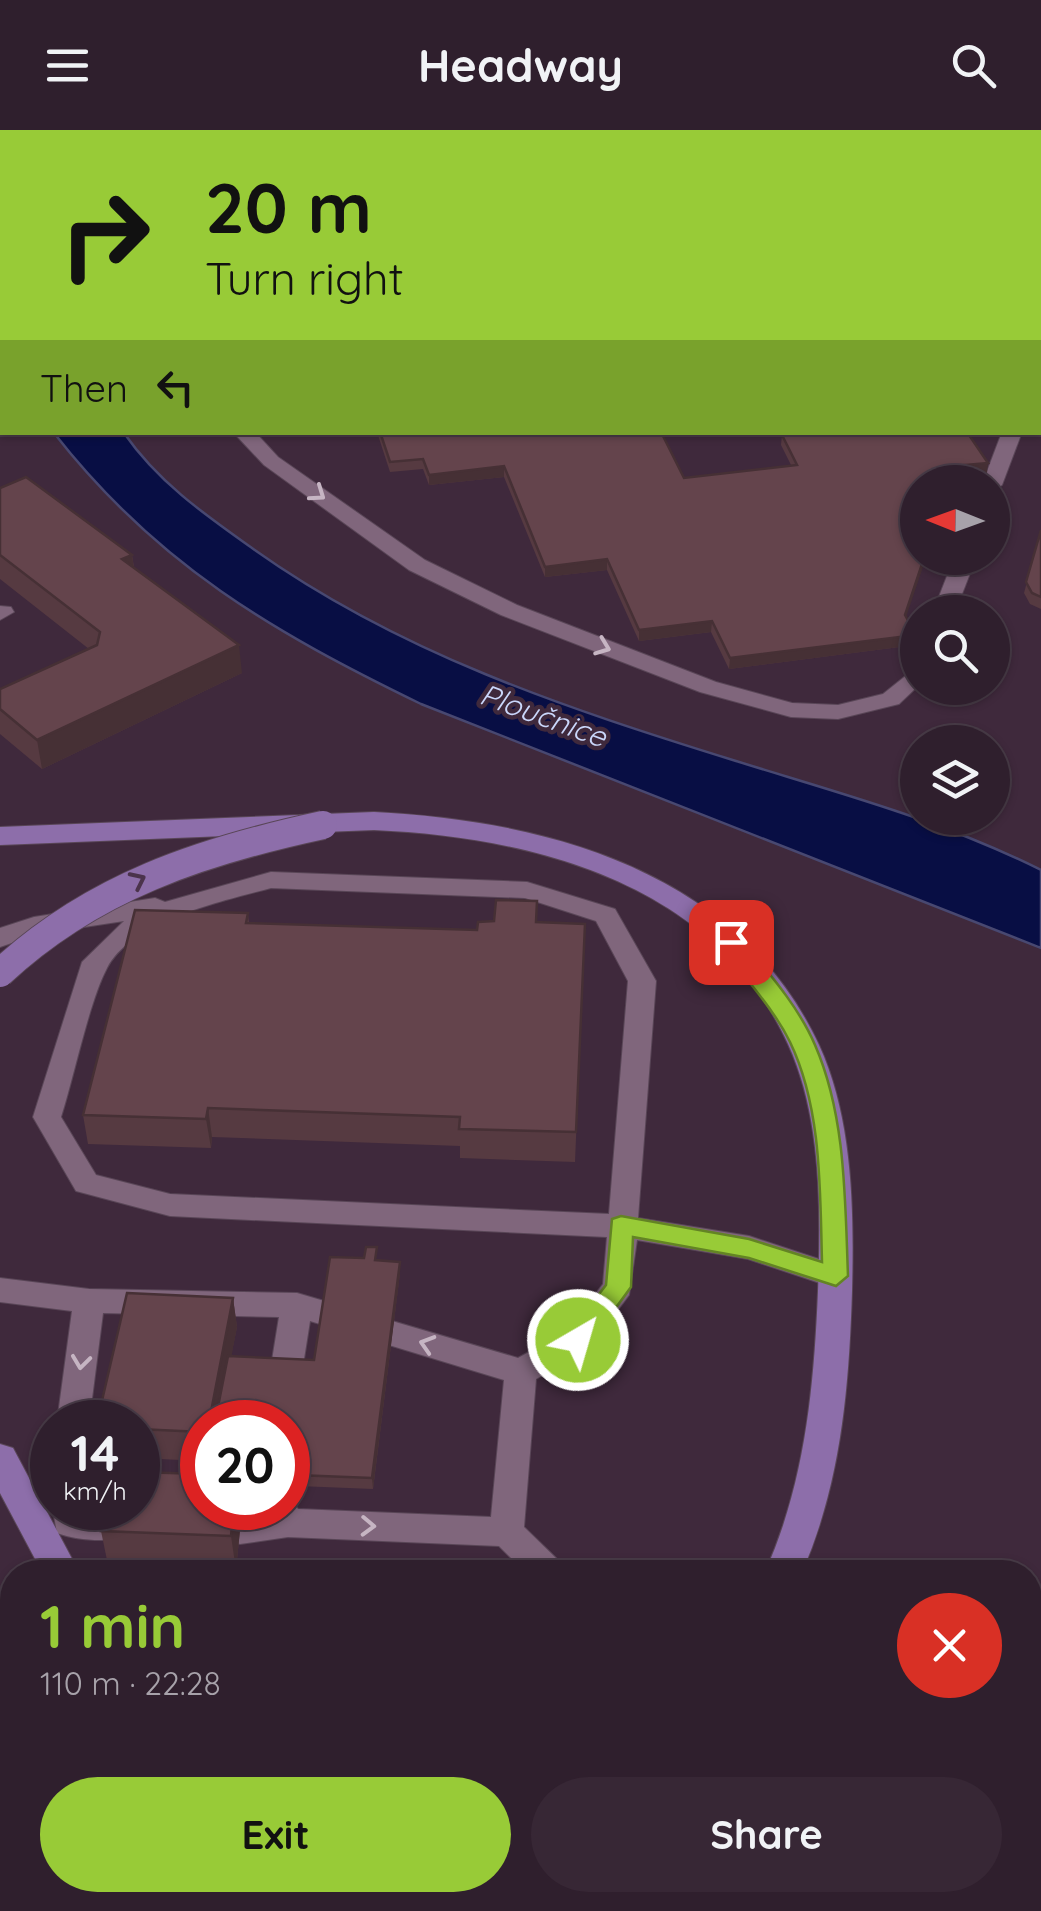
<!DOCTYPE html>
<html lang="en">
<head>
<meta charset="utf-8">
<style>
	body { margin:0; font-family:Quicksand,sans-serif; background:#372735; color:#f1f3f6; height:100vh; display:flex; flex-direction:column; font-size:38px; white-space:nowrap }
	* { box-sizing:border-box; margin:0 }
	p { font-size:32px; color:#a7a2aa }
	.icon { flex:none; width:55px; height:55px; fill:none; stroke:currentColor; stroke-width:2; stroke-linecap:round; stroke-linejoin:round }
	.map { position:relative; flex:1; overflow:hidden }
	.side { position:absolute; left:0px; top:1430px; width:1042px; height:352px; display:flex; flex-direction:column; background:#2f1f2d; border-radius:40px 40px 0 0; box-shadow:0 2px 8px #0004,0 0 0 2px #4a3d49 }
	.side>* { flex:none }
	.banner { position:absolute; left:0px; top:0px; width:1042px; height:305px; box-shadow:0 2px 8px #0004,0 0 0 2px #4a3d49; background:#98cb37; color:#111; overflow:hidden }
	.needle { width:65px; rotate:271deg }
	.controls { position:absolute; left:900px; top:335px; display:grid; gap:20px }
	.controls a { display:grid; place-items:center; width:110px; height:110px; border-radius:50%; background:#2f1f2d; box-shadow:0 2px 8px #0004,0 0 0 2px #4a3d49; font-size:50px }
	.speed { position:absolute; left:30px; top:1270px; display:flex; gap:20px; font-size:50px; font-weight:700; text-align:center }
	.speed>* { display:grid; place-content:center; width:130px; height:130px; border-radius:50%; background:#2f1f2d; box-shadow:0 2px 8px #0004,0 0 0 2px #4a3d49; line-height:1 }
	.speed small { font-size:25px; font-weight:400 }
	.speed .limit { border:15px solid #d22; background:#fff; color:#111 }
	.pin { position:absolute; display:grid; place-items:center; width:85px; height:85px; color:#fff; margin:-42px; border-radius:20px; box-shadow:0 5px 15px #0006 }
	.me { position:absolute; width:110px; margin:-55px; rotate:38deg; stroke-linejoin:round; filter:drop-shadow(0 0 8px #0008) }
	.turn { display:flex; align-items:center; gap:35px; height:210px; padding:0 40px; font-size:45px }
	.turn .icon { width:130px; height:130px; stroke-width:2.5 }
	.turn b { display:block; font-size:70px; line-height:85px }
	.then { display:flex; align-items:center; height:95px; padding:0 40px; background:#0003; gap:20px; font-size:38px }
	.round { display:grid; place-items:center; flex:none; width:105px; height:105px; border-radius:52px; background:#372735 }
	.head { display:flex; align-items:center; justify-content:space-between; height:170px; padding:0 40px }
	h1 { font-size:60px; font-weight:800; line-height:75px; color:#98cb37 }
	.button { display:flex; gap:20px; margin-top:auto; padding:20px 40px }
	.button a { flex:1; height:115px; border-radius:60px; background:#98cb37; color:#111; font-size:40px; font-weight:800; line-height:115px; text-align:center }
	.button a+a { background:#372735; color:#f1f3f6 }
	header { display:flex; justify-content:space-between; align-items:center; height:130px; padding:0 40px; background:#2f1f2d; font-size:45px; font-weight:800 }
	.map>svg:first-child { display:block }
	.water { fill:#080e44; stroke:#484871; stroke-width:2.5 }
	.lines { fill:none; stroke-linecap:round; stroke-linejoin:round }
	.lane-casing { stroke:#594657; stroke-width:2 }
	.street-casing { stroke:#594657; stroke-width:2 }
	.secondary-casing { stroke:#594657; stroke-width:2 }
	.primary-casing { stroke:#594657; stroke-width:2 }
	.lane { fill:#80667c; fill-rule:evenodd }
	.street { fill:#80667c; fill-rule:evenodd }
	.secondary { fill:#866a93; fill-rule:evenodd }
	.primary { fill:#8d6eaa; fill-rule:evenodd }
	.primary-bridge-casing { stroke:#594657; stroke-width:30; stroke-linecap:butt }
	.primary-bridge { stroke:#8d6eaa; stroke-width:28 }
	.wall { fill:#563a41 }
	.shaded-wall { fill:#463035 }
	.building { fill:#64444c; stroke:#463035; stroke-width:2.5 }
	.oneway { stroke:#c6b5c3 }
	.oneway2 { stroke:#4b334c }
	.route { fill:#98cb37; stroke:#638424; stroke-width:2.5 }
	.labels { text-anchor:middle; stroke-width:9; stroke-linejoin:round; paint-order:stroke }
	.water-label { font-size:30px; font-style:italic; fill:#cad7fb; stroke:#3f293c }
</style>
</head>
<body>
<header><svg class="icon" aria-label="menu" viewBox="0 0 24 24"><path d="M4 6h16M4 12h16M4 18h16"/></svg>Headway<svg class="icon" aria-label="search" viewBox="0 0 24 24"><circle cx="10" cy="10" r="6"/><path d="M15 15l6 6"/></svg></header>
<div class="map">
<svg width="1041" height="1781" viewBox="0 0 1041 1781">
	<rect width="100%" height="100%" fill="#3f293c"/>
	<path class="water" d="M 54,303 L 124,303 C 158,352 204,384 252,418 C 399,523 565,578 736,631 C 842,664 941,690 1041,740 L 1041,818 L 421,574 C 273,502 157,435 54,303 Z"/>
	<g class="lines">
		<defs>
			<path id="lane" d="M 579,0 L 596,0 L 597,2 L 580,2 Z
				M 930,0 L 947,0 L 948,2 L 931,2 Z
				M 1040,121 L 1041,121 L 1041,132 L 1040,132 Z
				M 1041,185 L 1041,199 L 1040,200 L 1040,186 Z
				M 233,302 L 255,302 L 278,327 L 425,430 L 517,475 L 716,552 L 792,573 L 838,575 L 883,564 L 918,536 L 918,556 L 899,574 L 838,589 L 791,587 L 700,562 L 501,485 L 409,440 L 264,335 Z
				M 1002,302 L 1022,302 L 1002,355 L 992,361 L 992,352 L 983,352 Z
				M 954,428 L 976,428 L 955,482 L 933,482 Z
				M 0,476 L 11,477 L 14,482 L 0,490 Z
				M 271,742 L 527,752 L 615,779 L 656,851 L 638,1088 L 749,1106 L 846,1138 L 850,1146 L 846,1154 L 835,1158 L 748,1129 L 637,1110 L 629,1165 L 589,1219 L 536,1249 L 524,1397 L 559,1431 L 564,1442 L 525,1442 L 499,1416 L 288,1407 L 240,1414 L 228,1410 L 223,1400 L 228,1390 L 264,1382 L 262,1378 L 288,1378 L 288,1367 L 298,1379 L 491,1387 L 504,1250 L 310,1191 L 294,1292 L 288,1302 L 288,1292 L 262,1292 L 279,1187 L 103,1183 L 89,1292 L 57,1292 L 72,1181 L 0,1172 L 0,1148 L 89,1159 L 297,1163 L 518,1228 L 567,1201 L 603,1154 L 607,1107 L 170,1086 L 76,1061 L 33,987 L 82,832 L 124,791 L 38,804 L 0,817 L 0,798 L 34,787 L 155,768 L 165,772 ZM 271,758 L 525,768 L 596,791 L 628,851 L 609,1084 L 170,1064 L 96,1045 L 61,987 C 74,947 89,872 107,838 C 132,790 223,771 271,758 Z
				M 52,1375 L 133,1385 L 138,1395 L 133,1405 C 111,1413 79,1411 57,1403 Z"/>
			<path id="street" d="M 2,54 L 2,66 L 0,67 L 0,55 Z"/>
			<path id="secondary" d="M 1041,1592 L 1041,1628 L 1030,1629 L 1030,1593 Z"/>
			<path id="primary" d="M 374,682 C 550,691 738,742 819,915 C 853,989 854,1081 852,1161 C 849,1258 841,1353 802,1442 L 765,1442 C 805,1353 814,1258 818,1161 C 821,1081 822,988 788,914 C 715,754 535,707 374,700 L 0,715 L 0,697 Z
				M 0,1314 L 13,1318 L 79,1442 L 42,1442 L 0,1363 Z
				M 0,1570 L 12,1575 L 12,1632 L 0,1628 Z
				M 68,1770 L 110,1770 L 115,1781 L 73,1781 Z
				M 217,1770 L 260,1770 L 265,1781 L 222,1781 Z
				M 590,1770 L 645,1770 L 650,1781 L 595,1781 Z
				M 764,1770 L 817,1770 L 812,1781 L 759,1781 Z"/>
		</defs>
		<use href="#lane" class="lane-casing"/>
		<use href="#street" class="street-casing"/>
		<use href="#secondary" class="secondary-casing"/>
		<use href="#primary" class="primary-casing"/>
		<use href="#lane" class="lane"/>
		<use href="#street" class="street"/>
		<use href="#secondary" class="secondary"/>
		<use href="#primary" class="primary"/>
		<defs>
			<path id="primary-bridge" d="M 0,843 C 92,757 202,721 323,695"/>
		</defs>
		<use href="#primary-bridge" class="primary-bridge-casing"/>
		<use href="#primary-bridge" class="primary-bridge"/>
	</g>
	<path class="wall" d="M 377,302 L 661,302 L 684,348 L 791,335 L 781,315 L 782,305 L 987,343 L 954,347 L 952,352 L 918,352 L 906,487 L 915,515 L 729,539 L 711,502 L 639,511 L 607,440 L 545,447 L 504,347 L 429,355 L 423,339 L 390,342 Z
		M 0,358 L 132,425 L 134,437 L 242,543 L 42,639 L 0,604 L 0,559 L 89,519 L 0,449 Z
		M 1041,400 L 1041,479 L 1030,474 L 1024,463 Z
		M 248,783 L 249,793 L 477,800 L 537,792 L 585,794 L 575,1032 L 460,1028 L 460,1016 L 212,1007 L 211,1018 L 88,1014 L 83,985 Z
		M 364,1128 L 400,1132 L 400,1143 L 373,1359 L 298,1356 L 296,1345 L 300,1322 L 288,1322 L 288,1292 L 202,1292 L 202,1331 L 138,1328 L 138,1292 L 233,1168 L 237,1197 L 231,1226 L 314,1230 Z
		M 242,1380 L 236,1440 L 108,1435 L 101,1401 Z"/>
	<path class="shaded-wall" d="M 988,333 L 987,343 L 954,347 L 952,352 L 950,352 L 955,336 Z
		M 504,336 L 504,347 L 429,355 L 429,345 Z
		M 132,425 L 136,453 L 122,429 Z
		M 924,428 L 926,428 L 903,496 L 905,485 Z
		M 607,429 L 607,440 L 545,447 L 545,437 Z
		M 712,491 L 711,502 L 639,511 L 639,500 Z
		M 916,505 L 915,515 L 729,539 L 730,528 Z
		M 239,515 L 242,543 L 42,639 L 37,610 Z
		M 208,978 L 212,1007 L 211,1018 L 206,989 Z
		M 400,1132 L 400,1143 L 373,1359 L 372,1348 Z
		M 233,1168 L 237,1197 L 219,1292 L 209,1292 Z
		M 234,1378 L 242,1378 L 242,1380 L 236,1440 L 231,1406 Z"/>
	<path class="building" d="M 658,0 L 756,0 L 758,2 L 641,2 Z
		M 775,0 L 904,0 L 879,2 L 776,2 Z
		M 380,302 L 661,302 L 684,348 L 797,335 L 782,305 L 804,302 L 967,302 L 988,333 L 955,336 L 950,352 L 918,352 L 918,428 L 924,428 L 905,485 L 916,505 L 730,528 L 712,491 L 639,500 L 607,429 L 545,437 L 504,336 L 429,345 L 423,329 L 390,332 Z
		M 26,347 L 132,425 L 122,429 L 239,515 L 37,610 L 0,579 L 0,559 L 97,515 L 100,502 L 0,425 L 0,358 Z
		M 1041,400 L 1041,467 L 1032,463 L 1026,452 Z
		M 496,770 L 537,771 L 536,792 L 585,794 L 576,1002 L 459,999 L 460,987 L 208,978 L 206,989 L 83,985 L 135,780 L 248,783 L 246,793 L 477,800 L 478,792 L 494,791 Z
		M 366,1117 L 377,1117 L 375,1130 L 400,1132 L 372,1348 L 296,1345 L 302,1311 L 288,1311 L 288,1292 L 215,1292 L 228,1226 L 314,1230 L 330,1127 L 364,1128 Z
		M 127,1163 L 233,1168 L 209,1292 L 202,1292 L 202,1302 L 138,1299 L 138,1292 L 97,1292 Z
		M 138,1342 L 202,1344 L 202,1378 L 234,1378 L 231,1406 L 101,1401 L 107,1378 L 138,1378 Z"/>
	<defs><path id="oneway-chevron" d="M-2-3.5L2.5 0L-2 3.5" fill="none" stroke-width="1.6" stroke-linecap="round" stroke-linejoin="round" transform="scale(2.5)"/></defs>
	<g class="oneway">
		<use href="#oneway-chevron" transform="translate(318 364) rotate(35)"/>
		<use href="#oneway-chevron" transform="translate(603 517) rotate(21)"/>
		<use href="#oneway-chevron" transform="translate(427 1214) rotate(-163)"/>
		<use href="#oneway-chevron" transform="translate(81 1232) rotate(97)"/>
		<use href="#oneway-chevron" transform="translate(368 1396) rotate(2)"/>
	</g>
	<use class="oneway2" href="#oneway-chevron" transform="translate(138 750) rotate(-26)"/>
	<path class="route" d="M 731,805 L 739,807 C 766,840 798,875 815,915 C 846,986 845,1070 848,1146 L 836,1156 L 749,1128 L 633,1107 L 631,1157 L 587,1217 L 569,1217 L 565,1210 L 569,1203 L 606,1155 L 612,1089 L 621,1086 L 749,1109 L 822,1132 C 820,1061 822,978 790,912 C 772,875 742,847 720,812 Z"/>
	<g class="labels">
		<g class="water-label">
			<text transform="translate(543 586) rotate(20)" y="10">Ploučnice</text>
		</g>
	</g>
</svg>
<div class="controls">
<a><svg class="needle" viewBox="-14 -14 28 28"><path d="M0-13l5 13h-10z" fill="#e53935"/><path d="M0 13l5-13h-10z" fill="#a7a2aa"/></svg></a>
<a><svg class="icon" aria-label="search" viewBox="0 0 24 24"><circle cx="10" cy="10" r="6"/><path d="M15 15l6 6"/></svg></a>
<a><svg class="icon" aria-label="layers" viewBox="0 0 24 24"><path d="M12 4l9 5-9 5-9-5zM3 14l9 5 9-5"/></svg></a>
</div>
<div class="speed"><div>14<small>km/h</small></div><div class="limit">20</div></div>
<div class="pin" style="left:731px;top:812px;background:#d93025"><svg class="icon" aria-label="arrive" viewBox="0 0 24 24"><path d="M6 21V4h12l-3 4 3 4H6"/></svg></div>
<svg class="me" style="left:578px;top:1210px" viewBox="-20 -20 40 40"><circle r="17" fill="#98cb37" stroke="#fff" stroke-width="3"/><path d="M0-11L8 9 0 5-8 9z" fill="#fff"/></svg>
<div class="banner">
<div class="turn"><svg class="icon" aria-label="right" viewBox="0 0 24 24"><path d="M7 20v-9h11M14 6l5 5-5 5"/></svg><div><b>20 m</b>Turn right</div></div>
<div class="then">Then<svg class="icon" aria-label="left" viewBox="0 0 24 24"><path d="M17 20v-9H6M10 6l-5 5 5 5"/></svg></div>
</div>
<section class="side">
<div class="head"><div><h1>1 min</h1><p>110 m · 22:28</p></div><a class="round" style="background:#d93025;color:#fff"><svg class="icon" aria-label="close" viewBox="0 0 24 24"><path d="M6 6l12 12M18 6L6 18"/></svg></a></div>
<div class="button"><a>Exit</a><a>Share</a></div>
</section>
</div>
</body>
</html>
